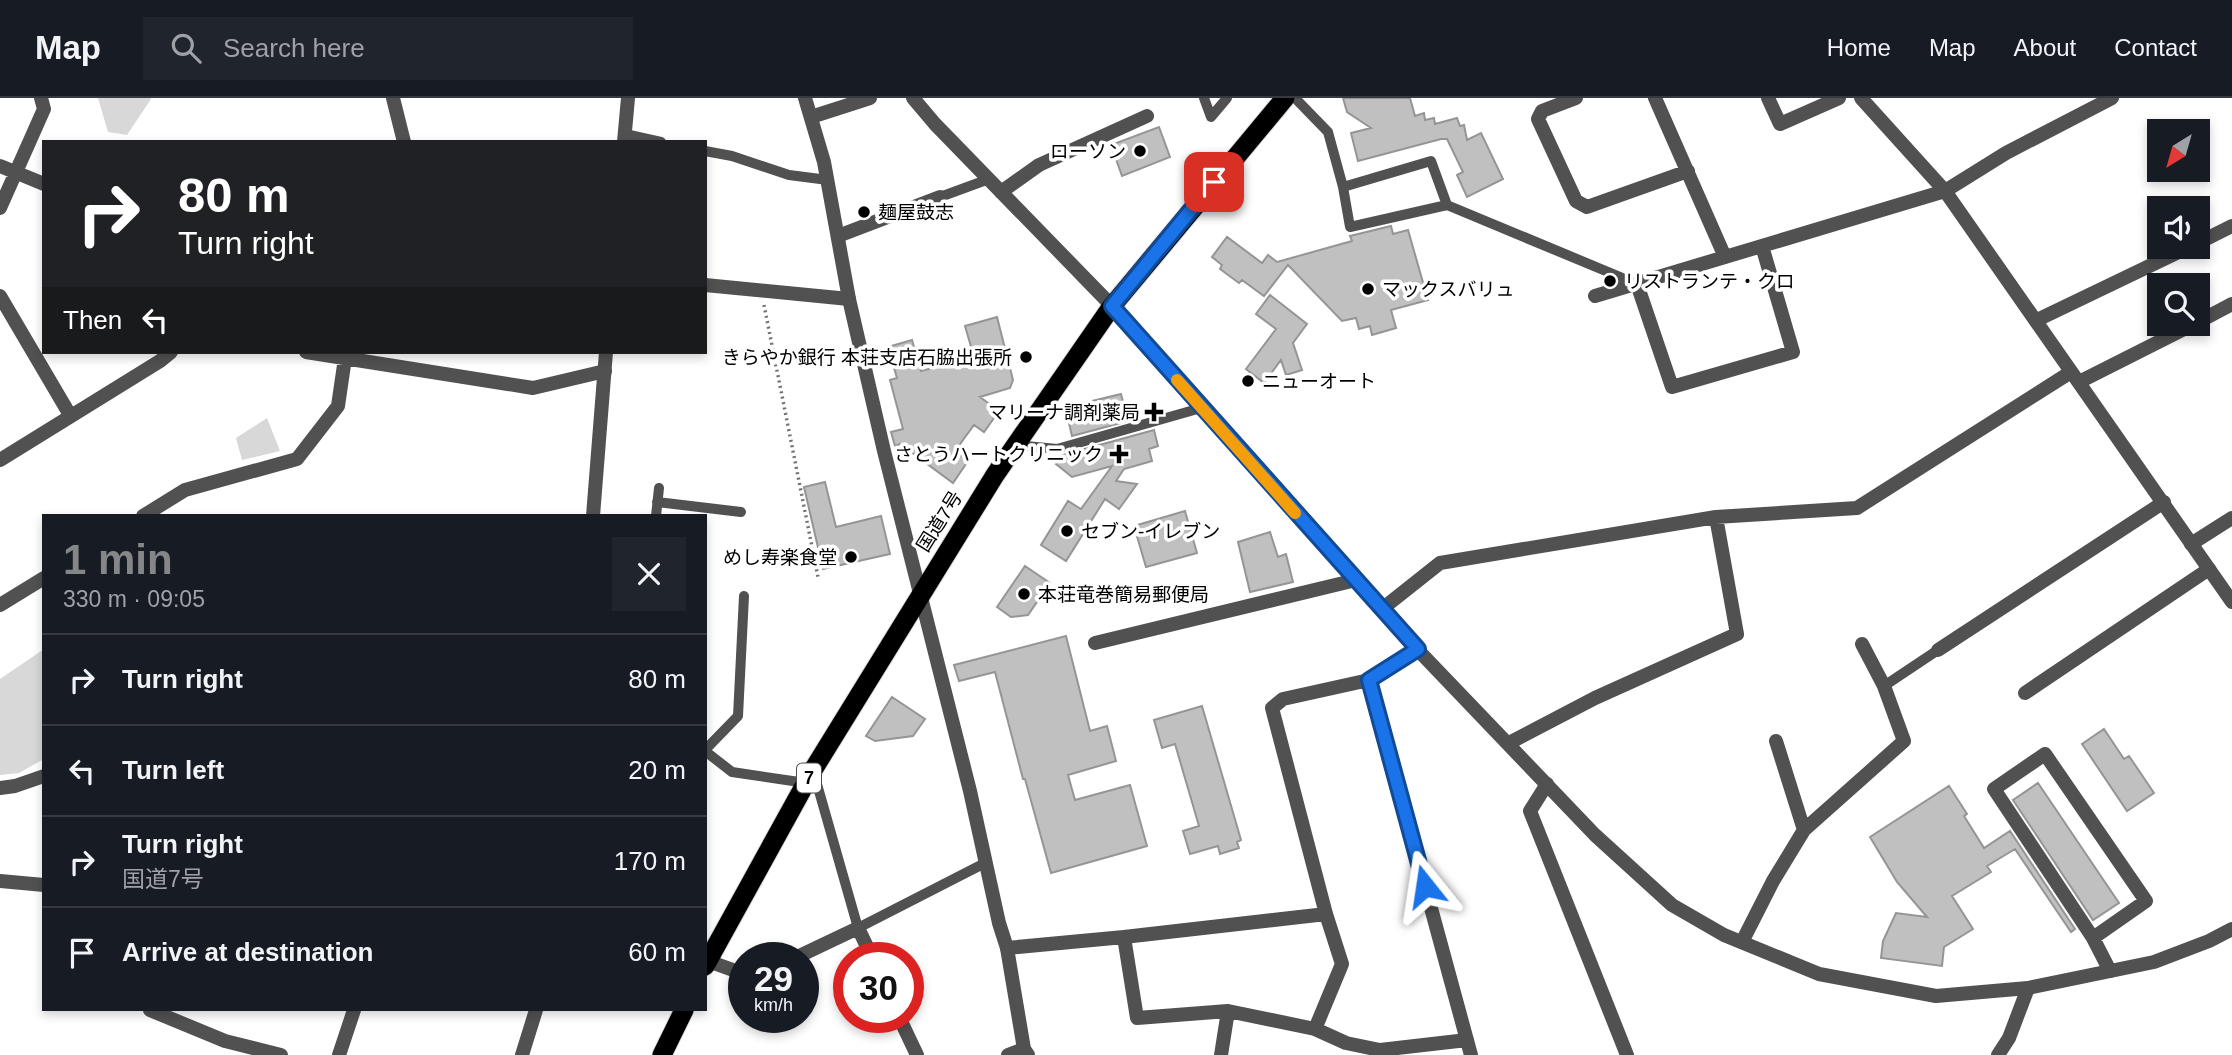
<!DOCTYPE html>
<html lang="en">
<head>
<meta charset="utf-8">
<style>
	body { margin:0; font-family:Helvetica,"Noto Sans JP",sans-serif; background:#20242c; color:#f1f3f6; height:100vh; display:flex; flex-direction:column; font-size:26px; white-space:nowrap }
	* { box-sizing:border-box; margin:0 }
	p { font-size:23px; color:#9ea1a6 }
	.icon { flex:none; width:38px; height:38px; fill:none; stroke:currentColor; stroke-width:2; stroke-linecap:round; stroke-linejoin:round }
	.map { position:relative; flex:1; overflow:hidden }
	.sheet { position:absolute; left:42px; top:416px; width:665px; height:497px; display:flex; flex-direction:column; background:#171b24; border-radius:0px; box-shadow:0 4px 10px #0003 }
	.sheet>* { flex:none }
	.guide { position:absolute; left:42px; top:42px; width:665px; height:214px; border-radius:0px; box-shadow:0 4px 10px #0003; background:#202124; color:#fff; overflow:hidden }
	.needle { width:46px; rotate:217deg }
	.fabs { position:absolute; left:2147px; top:21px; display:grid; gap:14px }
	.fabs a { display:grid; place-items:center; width:63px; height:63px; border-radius:0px; background:#171b24; box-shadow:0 4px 10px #0003; font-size:35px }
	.speed { position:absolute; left:728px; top:844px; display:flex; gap:14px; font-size:35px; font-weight:700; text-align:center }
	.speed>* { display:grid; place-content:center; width:91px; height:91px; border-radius:50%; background:#171b24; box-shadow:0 4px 10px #0003; line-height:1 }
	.speed small { font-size:18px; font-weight:400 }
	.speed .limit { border:10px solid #d22; background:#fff; color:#111 }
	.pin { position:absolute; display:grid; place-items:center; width:60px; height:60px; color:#fff; margin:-30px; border-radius:14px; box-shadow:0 4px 10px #0006 }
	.me { position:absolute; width:77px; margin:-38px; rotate:345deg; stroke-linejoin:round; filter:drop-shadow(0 0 5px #0008) }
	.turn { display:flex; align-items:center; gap:24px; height:147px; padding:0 21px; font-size:32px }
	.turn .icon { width:91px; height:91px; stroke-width:2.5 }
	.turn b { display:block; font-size:49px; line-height:60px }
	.then { display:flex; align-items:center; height:66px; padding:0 21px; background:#0003; gap:14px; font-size:26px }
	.round { display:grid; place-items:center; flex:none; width:74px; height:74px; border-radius:0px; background:#20242c }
	.head { display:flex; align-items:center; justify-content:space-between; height:119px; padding:0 21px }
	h1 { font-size:42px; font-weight:700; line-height:52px; color:#858687 }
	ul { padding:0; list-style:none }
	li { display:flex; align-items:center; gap:21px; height:91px; padding:0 21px; border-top:2px solid #363941 }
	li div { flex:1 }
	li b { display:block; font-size:26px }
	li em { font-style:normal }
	header { display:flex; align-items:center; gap:42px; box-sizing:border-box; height:98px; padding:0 35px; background:#171b24; border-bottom:2px solid #363941 }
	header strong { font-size:33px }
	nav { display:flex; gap:38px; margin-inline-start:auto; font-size:24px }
	.search { width:490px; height:63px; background:#20242c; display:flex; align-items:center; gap:18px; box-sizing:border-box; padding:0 24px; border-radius:0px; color:#9ea1a6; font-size:26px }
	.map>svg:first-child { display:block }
	.green { fill:#d8d8d8 }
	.building { fill:#c0c0c0; stroke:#959595; stroke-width:2 }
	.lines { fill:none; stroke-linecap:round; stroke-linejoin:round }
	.trunk-casing { stroke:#dbdbdb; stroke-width:21 }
	.path { stroke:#737373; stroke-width:3.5; stroke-dasharray:2 3.5; stroke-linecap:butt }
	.service { stroke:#515151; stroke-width:10 }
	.minor { stroke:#515151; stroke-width:14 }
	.tertiary { stroke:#515151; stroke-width:14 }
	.trunk { stroke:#000; stroke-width:19 }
	.route-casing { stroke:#114b97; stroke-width:18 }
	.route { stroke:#1a73e8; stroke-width:12 }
	.slow { stroke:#f59e0b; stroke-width:12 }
	.poi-dot { fill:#000; stroke:#fff; stroke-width:2.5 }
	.labels { text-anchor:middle; stroke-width:7; stroke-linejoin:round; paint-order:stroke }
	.shield { fill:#fff; stroke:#4c4c4c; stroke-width:2 }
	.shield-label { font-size:18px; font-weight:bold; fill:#000 }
	.poi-label { font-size:19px; fill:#000; stroke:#fff; text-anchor:start }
	.street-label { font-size:19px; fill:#000; stroke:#fff }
</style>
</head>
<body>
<header>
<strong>Map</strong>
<div class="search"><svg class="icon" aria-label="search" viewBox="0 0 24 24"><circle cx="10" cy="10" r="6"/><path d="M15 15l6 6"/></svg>Search here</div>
<nav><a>Home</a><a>Map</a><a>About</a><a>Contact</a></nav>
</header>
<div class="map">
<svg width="2232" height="957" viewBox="0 0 2232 957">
	<rect width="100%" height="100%" fill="#fff"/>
	<path class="green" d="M 98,0 L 150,0 L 151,1 L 127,37 L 108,34 Z
		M 267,320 L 280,353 L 242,362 L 236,340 Z
		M 44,551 L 44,661 L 19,675 L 0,677 L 0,581 Z"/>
	<path class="building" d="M 1343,0 L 1410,0 L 1415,18 L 1424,15 L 1425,22 L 1434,20 L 1435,26 L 1457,20 L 1460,28 L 1464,27 L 1467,42 L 1481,35 L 1503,81 L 1467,99 L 1457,77 L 1463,74 L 1447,41 L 1441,41 L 1358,63 L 1351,35 L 1371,30 L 1347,14 Z
		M 1159,29 L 1170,59 L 1122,78 L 1111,47 Z
		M 1391,128 L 1393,136 L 1408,132 L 1428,202 L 1391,212 L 1396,230 L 1372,237 L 1370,228 L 1359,231 L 1356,220 L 1342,223 L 1288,167 L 1264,198 L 1242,182 L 1239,185 L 1220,171 L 1222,167 L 1212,159 L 1227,139 L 1262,165 L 1268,157 L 1277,164 L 1352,143 L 1350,138 Z
		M 1270,197 L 1307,226 L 1293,245 L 1302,272 L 1286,277 L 1281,262 L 1264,285 L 1246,271 L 1276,231 L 1256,216 Z
		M 997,219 L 1013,282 L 1010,290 L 980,299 L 999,313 L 984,334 L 974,327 L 955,353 L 968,363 L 953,385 L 900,346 L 895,348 L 891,334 L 903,331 L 890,282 L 897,280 L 888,249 L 912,242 L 921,273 L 974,259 L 965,228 Z
		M 1121,296 L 1128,323 L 1072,338 L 1068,321 L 1080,306 Z
		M 1154,332 L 1158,348 L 1149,351 L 1152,363 L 1124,371 L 1116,383 L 1137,386 L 1119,411 L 1105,401 L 1066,463 L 1041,447 L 1068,403 L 1081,411 L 1112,368 L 1072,379 L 1056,366 L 1063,357 Z
		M 825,384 L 836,429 L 881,418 L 890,456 L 823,471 L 804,389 Z
		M 1185,413 L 1197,455 L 1146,469 L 1134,428 Z
		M 1270,434 L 1278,459 L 1286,456 L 1293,484 L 1250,494 L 1238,444 Z
		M 1025,468 L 1050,485 L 1028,517 L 1011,519 L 997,509 Z
		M 1066,538 L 1090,633 L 1107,628 L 1116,663 L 1068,677 L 1075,702 L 1130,687 L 1147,748 L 1051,775 L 1025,681 L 1023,681 L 995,574 L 959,583 L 954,567 Z
		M 892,599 L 925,621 L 913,638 L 875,643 L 866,638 Z
		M 1202,608 L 1241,742 L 1237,744 L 1239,750 L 1220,756 L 1218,748 L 1190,756 L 1183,733 L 1199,728 L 1175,646 L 1162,650 L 1154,622 Z
		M 2104,631 L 2124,661 L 2129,658 L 2154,695 L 2127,713 L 2082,646 Z
		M 2038,685 L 2119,805 L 2093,822 L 2013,702 Z
		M 1949,688 L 1967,716 L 1964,718 L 1984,750 L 2010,733 L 2075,831 L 2071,834 L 2015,751 L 1987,768 L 1991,774 L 1952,798 L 1973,831 L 1944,849 L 1942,868 L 1881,860 L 1883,843 L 1896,815 L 1927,819 L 1897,784 L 1870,739 Z"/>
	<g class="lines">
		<defs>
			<path id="trunk" d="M 705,868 L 813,672 L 995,377 L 1112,208 L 1285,0
				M 662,957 L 684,912"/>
		</defs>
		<use href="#trunk" class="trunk-casing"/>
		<path class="path" d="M 764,207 L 818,479"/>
		<path class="service" d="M 1204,0 L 1211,19 L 1227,0
			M 1295,0 L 1328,34 L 1343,89 L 1431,63 L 1447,107 L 1637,186
			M 625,36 L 661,44
			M 705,53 L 732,58 L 789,77 L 828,82
			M 1343,89 L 1350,129 L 1447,107
			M 940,99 L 989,81
			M 1015,347 L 1057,351 L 1201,310
			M 657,404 L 741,414
			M 656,418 L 659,390
			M 1884,588 L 1938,552
			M 705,652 L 738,618 L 744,498
			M 705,653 L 732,674 L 806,685
			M 813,672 L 858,830 L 985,765"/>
		<path class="minor" d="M 393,0 L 404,44
			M 1576,0 L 1542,13 L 1538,21 L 1576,103 L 1587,109 L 1688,73
			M 1655,0 L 1725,159
			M 1768,0 L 1780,26 L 1839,0
			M 811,19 L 870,0
			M 0,68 L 44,86
			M 1001,94 L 1039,67 L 1147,18
			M 0,110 L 44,11 L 41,0
			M 838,138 L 940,99
			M 2198,145 L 2232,128
			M 1637,186 L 1672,289 L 1793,254 L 1762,148
			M 705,187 L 849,201
			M 0,198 L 70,317
			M 1595,198 L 1945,93 L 2006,55 L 2112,0
			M 2037,222 L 2189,149
			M 2198,224 L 2232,206
			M 306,254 L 533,290 L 605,273
			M 2079,284 L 2194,226
			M 0,362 L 160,263 L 171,254
			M 143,418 L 185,392 L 297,361 L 338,308 L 345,260
			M 2191,446 L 2232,420
			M 0,507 L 44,480
			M 1382,511 L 1440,465 L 1716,419 L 1857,410 L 2071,274
			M 1095,545 L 1356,482
			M 1938,552 L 2164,404
			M 1369,582 L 1417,551
			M 2025,595 L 2209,471
			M 1776,643 L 1804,732
			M 1509,645 L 1595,600 L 1737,536 L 1716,419
			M 1547,686 L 1530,713 L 1627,957
			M 0,690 L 15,688 L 44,678
			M 0,783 L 44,787
			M 2093,840 L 2146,803 L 2045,656 L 1994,691 L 2093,840 L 2110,873
			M 1742,844 L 1773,783 L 1804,732 L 1904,643 L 1884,588 L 1862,546
			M 1007,850 L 1124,839
			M 797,859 L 858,830 L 872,859
			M 708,863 L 744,876
			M 150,912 L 225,943 L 281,957
			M 899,919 L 917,957
			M 1315,931 L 1228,913 L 1137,920 L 1124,839 L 1326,816
			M 1467,942 L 1380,952 L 1346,945 L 1315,931 L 1342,866 L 1326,816 L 1272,610 L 1283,601 L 1369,582 L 1471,957
			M 339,957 L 354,912
			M 1008,957 L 1024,951
			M 1221,957 L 1228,913"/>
		<path class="tertiary" d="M 805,0 L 824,64 L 849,201 L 884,353 L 970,693 L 999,825 L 1007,850 L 1024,951 L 1028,957
			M 913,0 L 935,26 L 1112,208 L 1417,551 L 1595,737 L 1672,807 L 1724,837 L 1819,876 L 1936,898 L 2028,890 L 2154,864 L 2209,843 L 2232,831
			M 1861,0 L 1945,93 L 2232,504
			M 624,44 L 628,0
			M 593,418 L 606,254
			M 522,957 L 536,912
			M 1998,957 L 2009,940 L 2028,890"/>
		<use href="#trunk" class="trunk"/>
	</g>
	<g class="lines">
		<defs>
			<path id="route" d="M 1214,84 L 1112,208 L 1418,551 L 1369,582 L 1425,788"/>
		</defs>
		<use href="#route" class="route-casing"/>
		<use href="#route" class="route"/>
		<path class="slow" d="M 1177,282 L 1295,415"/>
	</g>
	<g class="poi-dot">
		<circle cx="1140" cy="53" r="7"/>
		<circle cx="864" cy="114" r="7"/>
		<circle cx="1610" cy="183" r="7"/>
		<circle cx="1368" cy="191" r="7"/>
		<circle cx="1026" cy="259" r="7"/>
		<circle cx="1248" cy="283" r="7"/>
		<path d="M1150.5 303.5h7v7h7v7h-7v7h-7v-7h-7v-7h7z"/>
		<path d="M1115.5 345.5h7v7h7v7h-7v7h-7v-7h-7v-7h7z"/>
		<circle cx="1067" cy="433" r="7"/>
		<circle cx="851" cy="459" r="7"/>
		<circle cx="1024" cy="496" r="7"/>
	</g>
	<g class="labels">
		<rect class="shield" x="797" y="665.5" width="24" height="29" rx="5"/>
		<g class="shield-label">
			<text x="809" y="686">7</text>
		</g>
		<g class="poi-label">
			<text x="1126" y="60" text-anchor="end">ローソン</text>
			<text x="878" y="121">麺屋鼓志</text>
			<text x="1624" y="190">リストランテ・クロ</text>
			<text x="1382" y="198">マックスバリュ</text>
			<text x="1012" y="266" text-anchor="end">きらやか銀行 本荘支店石脇出張所</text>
			<text x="1262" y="290">ニューオート</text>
			<text x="1140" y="321" text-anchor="end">マリーナ調剤薬局</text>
			<text x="1103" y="363" text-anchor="end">さとうハートクリニック</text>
			<text x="1081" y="440">セブン-イレブン</text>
			<text x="837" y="466" text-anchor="end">めし寿楽食堂</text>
			<text x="1038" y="503">本荘竜巻簡易郵便局</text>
		</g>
		<g class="street-label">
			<text transform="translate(939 423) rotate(-58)" y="7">国道7号</text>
		</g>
	</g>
</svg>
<div class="fabs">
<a><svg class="needle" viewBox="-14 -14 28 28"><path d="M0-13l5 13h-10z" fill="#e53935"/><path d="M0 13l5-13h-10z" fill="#9ea1a6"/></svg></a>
<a><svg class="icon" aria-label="sound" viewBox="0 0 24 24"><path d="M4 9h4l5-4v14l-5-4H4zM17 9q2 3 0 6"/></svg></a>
<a><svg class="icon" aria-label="search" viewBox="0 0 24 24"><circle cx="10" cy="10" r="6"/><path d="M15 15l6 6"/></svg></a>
</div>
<div class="speed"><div>29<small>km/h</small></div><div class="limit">30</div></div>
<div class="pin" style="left:1214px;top:84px;background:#d93025"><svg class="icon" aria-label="arrive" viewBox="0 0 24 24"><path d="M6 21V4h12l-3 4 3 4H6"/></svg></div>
<svg class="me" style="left:1425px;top:788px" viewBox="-20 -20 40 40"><path d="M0-17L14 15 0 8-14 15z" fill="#1a73e8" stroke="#fff" stroke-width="4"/></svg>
<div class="guide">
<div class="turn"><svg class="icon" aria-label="right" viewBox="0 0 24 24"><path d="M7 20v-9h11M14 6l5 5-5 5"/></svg><div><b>80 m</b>Turn right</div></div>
<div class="then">Then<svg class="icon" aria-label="left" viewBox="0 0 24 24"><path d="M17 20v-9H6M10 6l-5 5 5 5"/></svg></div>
</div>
<section class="sheet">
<div class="head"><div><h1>1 min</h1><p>330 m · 09:05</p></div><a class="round"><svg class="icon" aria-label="close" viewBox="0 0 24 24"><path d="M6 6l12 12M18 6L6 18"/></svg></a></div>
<ul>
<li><svg class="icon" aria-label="right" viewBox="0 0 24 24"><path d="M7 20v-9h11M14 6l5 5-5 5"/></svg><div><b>Turn right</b></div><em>80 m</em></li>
<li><svg class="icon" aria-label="left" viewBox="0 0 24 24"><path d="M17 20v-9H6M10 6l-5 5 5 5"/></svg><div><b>Turn left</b></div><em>20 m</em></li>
<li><svg class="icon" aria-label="right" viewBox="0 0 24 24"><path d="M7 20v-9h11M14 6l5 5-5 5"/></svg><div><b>Turn right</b><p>国道7号</p></div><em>170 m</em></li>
<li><svg class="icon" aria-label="arrive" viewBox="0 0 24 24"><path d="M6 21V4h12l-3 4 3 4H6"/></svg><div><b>Arrive at destination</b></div><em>60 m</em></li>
</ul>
</section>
</div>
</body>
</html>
